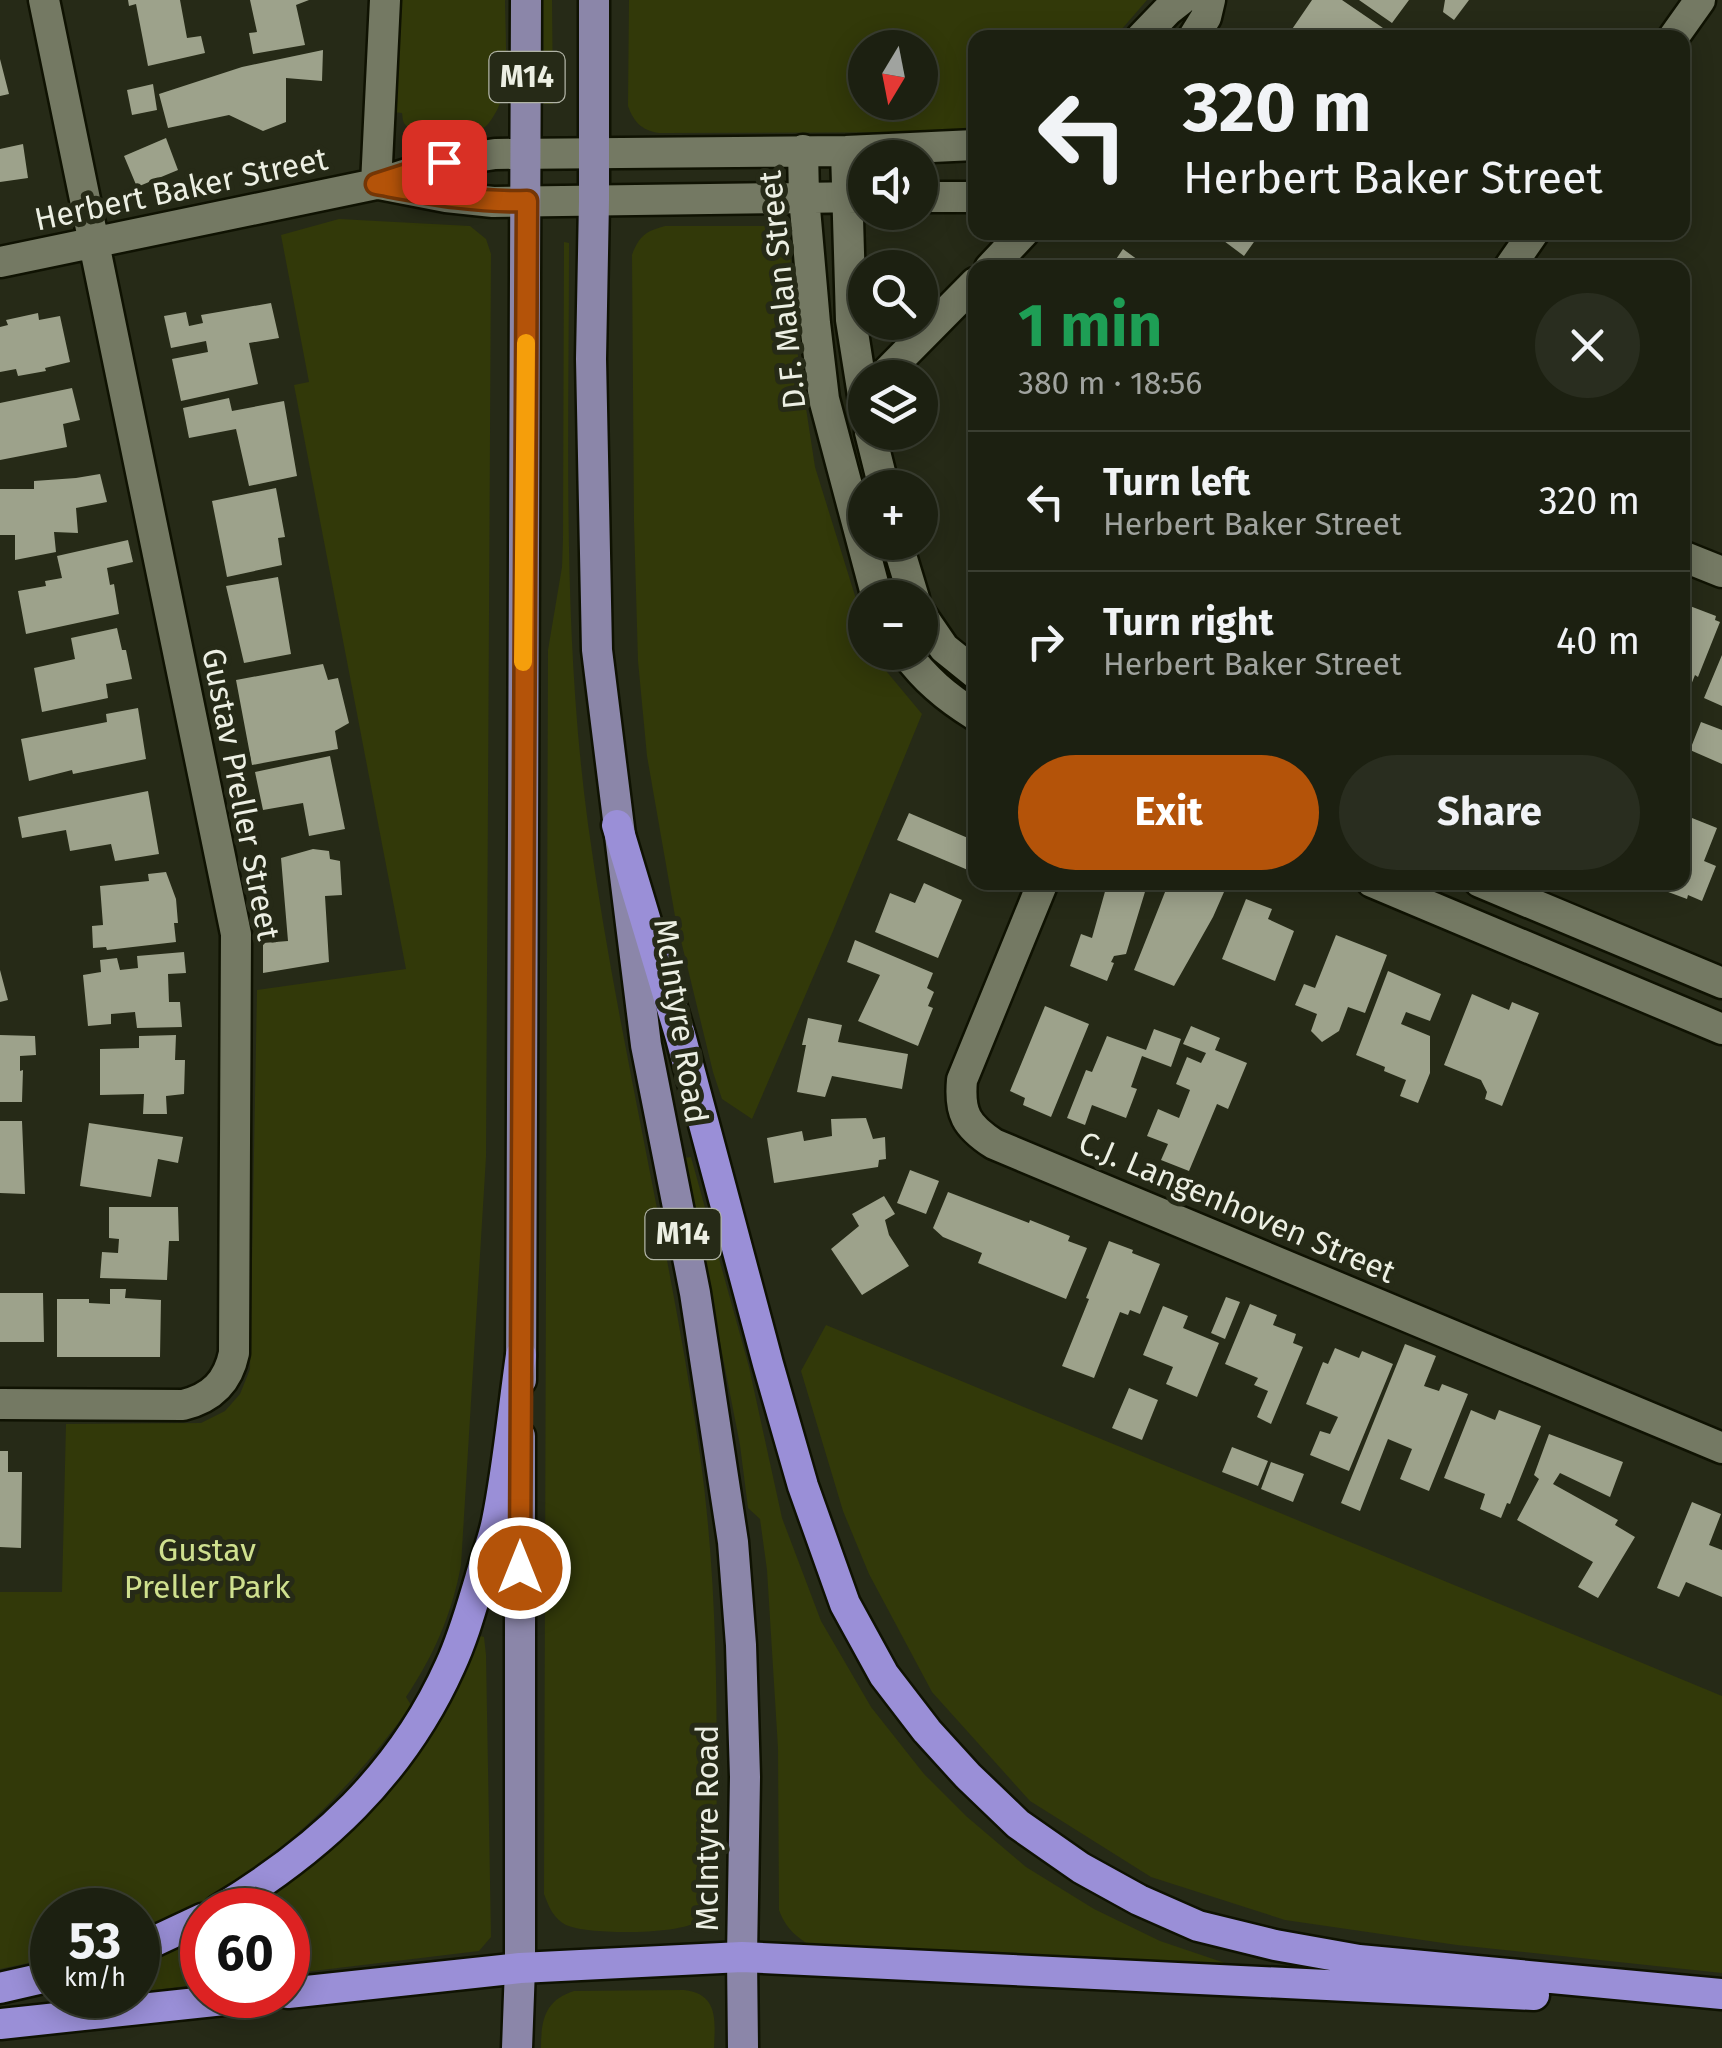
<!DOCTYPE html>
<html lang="en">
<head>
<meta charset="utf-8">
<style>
	body { margin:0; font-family:"Fira Sans",sans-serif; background:#292d1f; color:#f1f3f6; height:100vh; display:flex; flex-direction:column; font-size:38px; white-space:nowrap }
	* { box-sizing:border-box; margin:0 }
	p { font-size:32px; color:#a0a39f }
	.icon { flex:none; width:55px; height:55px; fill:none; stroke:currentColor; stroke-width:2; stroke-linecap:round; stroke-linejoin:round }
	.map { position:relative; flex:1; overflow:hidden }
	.panel { position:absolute; left:968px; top:260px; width:722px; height:630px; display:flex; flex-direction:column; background:#1c2011; border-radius:20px; box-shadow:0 5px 25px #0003,0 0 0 2px #3a3e31 }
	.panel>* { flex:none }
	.top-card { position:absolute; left:968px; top:30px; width:722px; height:210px; border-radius:20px; box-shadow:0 5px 25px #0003,0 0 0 2px #3a3e31; background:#1c2011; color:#f1f3f6; overflow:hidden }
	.needle { width:65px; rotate:190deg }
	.tools { position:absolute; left:848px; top:30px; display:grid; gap:20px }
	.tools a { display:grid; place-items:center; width:90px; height:90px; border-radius:50%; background:#1c2011; box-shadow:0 5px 25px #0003,0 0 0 2px #3a3e31; font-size:50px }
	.speed { position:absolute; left:30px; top:1888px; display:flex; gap:20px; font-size:50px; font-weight:700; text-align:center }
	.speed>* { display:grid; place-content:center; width:130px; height:130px; border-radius:50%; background:#1c2011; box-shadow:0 5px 25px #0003,0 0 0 2px #3a3e31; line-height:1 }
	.speed small { font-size:25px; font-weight:400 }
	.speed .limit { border:15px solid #d22; background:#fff; color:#111 }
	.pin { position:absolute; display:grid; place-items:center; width:85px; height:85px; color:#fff; margin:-42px; border-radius:20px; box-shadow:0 5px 15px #0006 }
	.me { position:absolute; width:110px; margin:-55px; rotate:0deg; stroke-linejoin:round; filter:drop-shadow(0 0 8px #0008) }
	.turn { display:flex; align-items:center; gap:35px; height:210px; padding:0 50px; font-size:45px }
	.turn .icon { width:130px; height:130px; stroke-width:2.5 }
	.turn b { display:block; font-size:70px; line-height:85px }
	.round { display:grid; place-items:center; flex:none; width:105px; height:105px; border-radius:52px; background:#292d1f }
	.head { display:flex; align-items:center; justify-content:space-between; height:170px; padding:0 50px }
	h1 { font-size:60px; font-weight:700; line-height:75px; color:#1e9e55 }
	.cta { display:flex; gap:20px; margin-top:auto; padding:20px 50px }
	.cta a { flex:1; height:115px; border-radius:60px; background:#b45309; color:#fff; font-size:40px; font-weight:700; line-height:115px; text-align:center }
	.cta a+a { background:#292d1f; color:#f1f3f6 }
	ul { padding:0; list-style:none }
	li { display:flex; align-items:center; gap:30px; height:140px; padding:0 50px; border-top:2px solid #3a3e31 }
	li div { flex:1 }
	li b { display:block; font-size:38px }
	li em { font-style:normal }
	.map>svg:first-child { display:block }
	.green { fill:#323909; fill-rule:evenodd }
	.building { fill:#9da28b }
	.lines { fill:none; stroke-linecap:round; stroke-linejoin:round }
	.street-casing { stroke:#0f1202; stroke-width:35 }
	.primary-casing { stroke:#0f1202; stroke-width:35 }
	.highway-casing { stroke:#0f1202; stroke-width:35 }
	.street { stroke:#747963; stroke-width:30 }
	.primary { stroke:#8b86a9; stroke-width:30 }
	.highway { stroke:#9a8fd7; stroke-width:30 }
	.route-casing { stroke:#753606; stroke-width:25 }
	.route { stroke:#b45309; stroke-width:18 }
	.slow { stroke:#f59e0b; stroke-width:18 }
	.labels { text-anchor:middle; stroke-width:10; stroke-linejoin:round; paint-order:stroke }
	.shield { fill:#262a17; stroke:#b1b4a6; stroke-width:2.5 }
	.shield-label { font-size:30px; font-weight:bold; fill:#ecefe3 }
	.street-label { font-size:32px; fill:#ecefe3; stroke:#262a17 }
	.park-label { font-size:32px; fill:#cfe08e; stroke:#262a17 }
</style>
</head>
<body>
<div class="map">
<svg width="1722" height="2048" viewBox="0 0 1722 2048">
	<rect width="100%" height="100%" fill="#262a17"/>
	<path class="green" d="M 399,0 L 505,0 C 505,29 510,84 498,108 C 495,114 490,123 485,127 C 474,134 418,135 408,127 C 402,123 403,119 402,113 L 393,112 Z
		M 543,0 L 552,0 L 553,104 L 544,104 Z
		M 629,0 L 1147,0 L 1115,37 L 975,38 L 975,127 L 939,132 L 659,133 C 641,130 634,122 628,106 ZM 865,48 L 920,48 L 920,102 L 865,102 Z
		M 339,219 L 470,226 L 486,239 L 491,254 L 486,1157 L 461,1565 C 452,1614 434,1655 406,1697 L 411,1705 C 342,1803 251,1888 138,1932 L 138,1910 L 52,1910 L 52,1958 L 0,1969 L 0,1592 L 62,1592 L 66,1424 L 201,1423 L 225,1411 L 240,1394 L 250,1369 L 257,990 L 406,969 L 294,385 L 309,382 L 281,235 Z
		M 665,226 L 778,226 L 789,238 L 798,356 L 815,467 L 865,628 L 865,652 L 877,653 L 887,672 L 922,714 L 833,931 L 752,1119 L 722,1099 L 713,1072 L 675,916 L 647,756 L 638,661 L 634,522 L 632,255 C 639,236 646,231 665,226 Z
		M 564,242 L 569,243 C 569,436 562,632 588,824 C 617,1036 670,1244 700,1455 C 720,1598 717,1744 716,1887 C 713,1901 710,1912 698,1921 C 680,1935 587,1935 566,1925 C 553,1918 549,1907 544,1894 L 548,650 L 562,567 L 563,539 Z
		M 691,1157 L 749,1367 L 782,1518 L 821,1621 L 871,1707 L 924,1774 L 966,1816 L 1026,1867 L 1094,1909 L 1160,1941 L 1231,1965 L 1229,1974 L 815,1948 C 797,1938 786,1929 779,1910 L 778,1748 L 767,1570 L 760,1519 L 748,1508 L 740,1445 L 684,1158 Z
		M 826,1325 L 1722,1696 L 1722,1973 L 1457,1945 L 1285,1920 L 1151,1877 L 1030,1801 L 932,1692 L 869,1574 L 843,1511 L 801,1371 Z
		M 473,1634 L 484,1637 L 486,1655 L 491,1937 L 479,1951 L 288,1974 L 288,1910 L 245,1910 L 305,1867 Z
		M 202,1933 L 202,1984 L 138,1992 L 138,1961 Z
		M 684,1990 C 719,1994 715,2021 714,2048 L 541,2048 C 541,2020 545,2000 574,1991 Z"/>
	<path class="building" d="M 128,0 L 180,0 L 187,38 L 201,36 L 205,53 L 148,66 L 136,4 L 129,6 Z
		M 250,0 L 309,0 L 296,5 L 305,45 L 253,54 L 249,33 L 257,32 Z
		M 1312,0 L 1342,0 L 1383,28 L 1376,38 L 1286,38 Z
		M 1359,0 L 1409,0 L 1392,23 Z
		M 1445,0 L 1469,0 L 1454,20 L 1443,12 Z
		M 323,50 L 322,81 L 286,78 L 286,122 L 263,131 L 229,115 L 168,128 L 159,94 L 242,67 Z
		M 0,59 L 9,94 L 0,96 Z
		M 153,84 L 157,110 L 132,115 L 127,90 Z
		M 166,138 L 178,170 L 137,187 L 124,156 Z
		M 23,144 L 28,178 L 0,182 L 0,149 Z
		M 1212,232 L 1261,232 L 1244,256 Z
		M 1123,249 L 1149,268 L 1110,268 Z
		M 271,303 L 279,338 L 249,343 L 258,384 L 181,401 L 172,359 L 208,352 L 206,341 L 171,348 L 164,316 L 186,312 L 189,326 L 203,323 L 201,315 Z
		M 38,313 L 39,320 L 60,316 L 70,362 L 45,368 L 46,371 L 18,376 L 16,369 L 0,372 L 0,327 L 8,325 L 6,320 Z
		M 72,388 L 80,420 L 63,424 L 67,447 L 0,460 L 0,403 Z
		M 229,398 L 232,411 L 284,401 L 297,476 L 249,486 L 236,429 L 189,438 L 183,408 Z
		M 100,474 L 107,502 L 76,508 L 78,533 L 54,532 L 56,552 L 15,560 L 15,535 L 0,535 L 0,489 L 34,489 L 34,481 L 76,478 Z
		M 276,488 L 285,537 L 278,538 L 282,565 L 227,577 L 212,501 Z
		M 128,540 L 133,562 L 107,568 L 110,585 L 114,584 L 119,614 L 26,634 L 18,591 L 46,586 L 45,581 L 62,578 L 57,556 Z
		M 278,577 L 291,654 L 244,663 L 226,586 Z
		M 1682,603 L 1716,616 L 1715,620 L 1720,622 L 1698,677 L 1695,675 L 1683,705 Z
		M 117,628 L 122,650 L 126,650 L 132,679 L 106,684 L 108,698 L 42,712 L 34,668 L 75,659 L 71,638 Z
		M 1722,655 L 1722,706 L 1704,698 Z
		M 323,664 L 328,680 L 338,678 L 349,723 L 335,731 L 338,749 L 252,765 L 236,680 Z
		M 138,708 L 146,759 L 73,774 L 72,770 L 29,781 L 21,739 L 107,722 L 106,714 Z
		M 1701,722 L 1722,730 L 1722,764 L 1690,750 Z
		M 330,756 L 345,829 L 309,836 L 303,803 L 263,810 L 255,772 Z
		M 148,791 L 159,854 L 115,861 L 111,844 L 70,851 L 66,830 L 22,838 L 18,817 Z
		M 909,813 L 975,841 L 975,873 L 897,840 Z
		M 1682,814 L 1717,828 L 1704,861 L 1716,866 L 1702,901 L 1688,895 L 1687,899 L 1644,883 L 1682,882 Z
		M 313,849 L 329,851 L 330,859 L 340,861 L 342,895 L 325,896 L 329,962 L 263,973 L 263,943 L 288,941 L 281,858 Z
		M 166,872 L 176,899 L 178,923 L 174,923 L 176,942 L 107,950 L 106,947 L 93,948 L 92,926 L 103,925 L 100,886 L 149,881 L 148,874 Z
		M 1102,882 L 1148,882 L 1126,954 L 1114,956 L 1111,962 L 1114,963 L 1107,981 L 1070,966 L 1081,934 L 1092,938 L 1106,888 Z
		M 1169,882 L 1181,882 L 1205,891 L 1208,886 L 1224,892 L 1213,917 L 1174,986 L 1134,970 Z
		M 924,883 L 962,900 L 938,958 L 875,932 L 890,893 L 915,903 Z
		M 1246,899 L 1272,909 L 1268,919 L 1294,931 L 1275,981 L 1222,959 Z
		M 1336,935 L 1387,955 L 1365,1013 L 1348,1007 L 1339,1031 L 1322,1042 L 1311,1031 L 1317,1014 L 1295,1005 L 1304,984 L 1315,988 Z
		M 855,940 L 933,973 L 927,988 L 934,992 L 928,1006 L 933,1008 L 918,1046 L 858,1021 L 880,975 L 847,962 Z
		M 184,952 L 186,973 L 168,974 L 169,1002 L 180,1002 L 182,1027 L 137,1028 L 135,1012 L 111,1014 L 111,1024 L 88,1026 L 83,975 L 101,972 L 100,960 L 117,958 L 120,970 L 138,968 L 137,956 Z
		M 0,970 L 8,1000 L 0,1002 Z
		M 1388,971 L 1441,994 L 1430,1021 L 1406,1012 L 1401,1024 L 1430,1036 L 1430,1073 L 1418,1103 L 1400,1096 L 1406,1080 L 1384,1071 L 1385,1067 L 1356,1055 Z
		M 1472,994 L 1509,1010 L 1512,1002 L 1539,1013 L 1502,1106 L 1485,1099 L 1487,1092 L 1481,1080 L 1444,1065 Z
		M 1045,1006 L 1089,1024 L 1051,1117 L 1023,1105 L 1025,1098 L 1010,1091 Z
		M 808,1018 L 842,1025 L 838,1042 L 908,1054 L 902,1089 L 832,1076 L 825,1097 L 797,1092 L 806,1045 L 802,1045 Z
		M 1191,1026 L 1220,1038 L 1215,1050 L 1247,1063 L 1228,1109 L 1217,1104 L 1189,1171 L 1161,1160 L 1168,1144 L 1147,1136 L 1158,1109 L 1179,1118 L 1190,1090 L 1176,1084 L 1187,1057 L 1201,1063 L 1206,1053 L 1183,1044 Z
		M 1154,1029 L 1181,1039 L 1171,1067 L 1142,1056 L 1131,1087 L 1137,1089 L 1126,1118 L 1092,1105 L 1085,1125 L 1067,1118 L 1086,1070 L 1092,1072 L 1107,1036 L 1146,1050 Z
		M 0,1035 L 35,1036 L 36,1055 L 20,1056 L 20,1071 L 23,1070 L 22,1102 L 0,1102 Z
		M 176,1035 L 175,1060 L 185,1060 L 184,1094 L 166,1096 L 167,1114 L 143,1114 L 144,1094 L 100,1095 L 100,1049 L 139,1048 L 139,1036 Z
		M 866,1118 L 873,1139 L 885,1137 L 886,1159 L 879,1160 L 878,1167 L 774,1183 L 767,1138 L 802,1131 L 804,1141 L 832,1136 L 831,1119 Z
		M 0,1121 L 22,1121 L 25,1194 L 0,1193 Z
		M 89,1123 L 183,1137 L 178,1163 L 158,1159 L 151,1197 L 80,1186 Z
		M 910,1170 L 939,1181 L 926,1214 L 897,1203 Z
		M 948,1192 L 1029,1223 L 1030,1220 L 1070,1236 L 1068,1241 L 1087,1248 L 1066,1299 L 978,1263 L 982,1253 L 943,1237 L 933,1228 Z
		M 884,1196 L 895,1214 L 885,1220 L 889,1235 L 909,1266 L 862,1295 L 831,1249 L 859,1226 L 852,1214 Z
		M 109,1207 L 178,1207 L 179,1241 L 169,1241 L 167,1280 L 100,1278 L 102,1252 L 118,1253 L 119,1239 L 109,1238 Z
		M 1109,1241 L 1133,1250 L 1132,1253 L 1160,1264 L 1140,1314 L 1130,1310 L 1128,1315 L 1120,1312 L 1094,1378 L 1062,1366 L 1089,1299 L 1086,1298 Z
		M 110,1289 L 126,1289 L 125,1298 L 161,1300 L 160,1357 L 57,1357 L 57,1299 L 89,1299 L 89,1303 L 110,1304 Z
		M 0,1293 L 43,1293 L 44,1342 L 0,1342 Z
		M 1226,1297 L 1240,1302 L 1225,1339 L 1211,1333 Z
		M 1250,1304 L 1277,1315 L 1273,1325 L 1296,1334 L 1293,1343 L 1303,1347 L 1271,1424 L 1257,1417 L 1268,1391 L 1254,1385 L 1258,1378 L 1225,1364 Z
		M 1163,1306 L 1188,1316 L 1183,1328 L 1219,1343 L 1197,1397 L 1166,1384 L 1173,1367 L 1143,1355 Z
		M 1405,1344 L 1436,1356 L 1424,1386 L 1439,1391 L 1442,1384 L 1468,1394 L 1429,1491 L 1400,1479 L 1412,1449 L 1388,1439 L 1360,1511 L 1341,1503 Z
		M 1335,1348 L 1359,1358 L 1362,1351 L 1393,1364 L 1349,1471 L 1310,1455 L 1320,1431 L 1330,1434 L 1338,1417 L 1306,1404 L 1323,1362 L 1328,1364 Z
		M 1129,1388 L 1158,1400 L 1142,1440 L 1112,1428 Z
		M 1471,1410 L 1495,1420 L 1499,1410 L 1541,1426 L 1510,1504 L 1507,1503 L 1501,1518 L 1480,1509 L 1485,1494 L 1444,1478 Z
		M 1549,1434 L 1623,1462 L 1610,1497 L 1560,1473 L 1553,1484 L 1618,1520 L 1615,1525 L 1635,1537 L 1598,1598 L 1578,1587 L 1593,1562 L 1517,1520 L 1539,1479 L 1534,1475 Z
		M 1232,1447 L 1268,1461 L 1258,1486 L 1222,1472 Z
		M 0,1451 L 8,1451 L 8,1472 L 22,1472 L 21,1548 L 0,1547 Z
		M 1271,1462 L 1304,1474 L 1293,1502 L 1261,1489 Z
		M 1692,1502 L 1721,1514 L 1709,1545 L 1722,1550 L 1722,1597 L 1686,1582 L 1679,1597 L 1657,1588 Z"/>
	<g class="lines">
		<defs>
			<path id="street" d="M 1141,38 L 1167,11 L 1181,0
				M 1193,38 L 1206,17 L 1210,0
				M 1673,38 L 1700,0
				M 803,150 L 804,197 L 815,323 L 824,399 L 877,598
				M 846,151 L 851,320 L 865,408
				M 376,184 L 385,0
				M 379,184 L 446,197 L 493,202 L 865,197
				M 920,197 L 975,197
				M 0,262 L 376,184 L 444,162 L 495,154 L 846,151 L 975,145
				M 990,268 L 1024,232
				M 1509,268 L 1534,232
				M 881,378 L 975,283
				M 870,432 L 884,488
				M 897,542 L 914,598
				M 1682,556 L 1722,572
				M 920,613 L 944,648 L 975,673
				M 905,652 C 925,679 946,697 975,715
				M 1043,882 L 962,1080 C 959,1113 966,1126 994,1144 L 1722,1448
				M 1372,882 L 1722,1029
				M 1480,882 L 1722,983
				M 0,1404 L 183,1405 C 212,1398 228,1382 234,1353 L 236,934 L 44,0"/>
			<path id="primary" d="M 594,0 L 594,201 L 591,359 L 597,650 L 646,1045 L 695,1293 L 733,1542 L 741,1645 L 745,1777 L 742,1957 L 743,2048
				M 521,1380 L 526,0
				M 517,2048 L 520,1968 L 520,1436"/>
			<path id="highway" d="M 617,825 L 681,1038 L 768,1364 L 803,1486 L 845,1604 L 884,1675 L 927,1731 L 968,1776 L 1018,1824 L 1081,1868 L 1139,1900 L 1198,1926 L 1275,1945 L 1359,1960 L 1722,1994
				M 219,1910 C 320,1849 401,1775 450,1666 C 463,1638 471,1609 480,1579 C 485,1560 493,1541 497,1521 C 508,1467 513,1410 521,1355
				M 138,1949 L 202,1919
				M 0,1988 L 52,1976
				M 288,1993 L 520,1968 L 742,1957 L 1534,1995
				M 0,2024 L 271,1995"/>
		</defs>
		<use href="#street" class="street-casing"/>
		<use href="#primary" class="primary-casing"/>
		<use href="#highway" class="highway-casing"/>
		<use href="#street" class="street"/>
		<use href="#primary" class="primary"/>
		<use href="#highway" class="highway"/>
	</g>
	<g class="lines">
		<defs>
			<path id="route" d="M 444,162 L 376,184 C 426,193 475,203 527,201 L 520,1568"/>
		</defs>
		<use href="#route" class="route-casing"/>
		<use href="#route" class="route"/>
		<path class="slow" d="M 523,662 L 526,343"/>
	</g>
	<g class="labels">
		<g class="shield">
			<rect x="489.5" y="52" width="75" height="50" rx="8"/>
			<rect x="645.5" y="1209" width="75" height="50" rx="8"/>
		</g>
		<g class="shield-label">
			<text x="527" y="87">M14</text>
			<text x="683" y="1244">M14</text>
		</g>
		<g class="street-label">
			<text transform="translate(181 189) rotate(-12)" y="11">Herbert Baker Street</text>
			<text transform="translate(782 290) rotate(-96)" y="11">D.F. Malan Street</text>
			<text transform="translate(241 794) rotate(79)" y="11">Gustav Preller Street</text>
			<text transform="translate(681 1021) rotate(81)" y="11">McIntyre Road</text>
			<text transform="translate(1237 1207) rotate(23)" y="11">C.J. Langenhoven Street</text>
			<text transform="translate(707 1828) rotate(-90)" y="11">McIntyre Road</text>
		</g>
		<g class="park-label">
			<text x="207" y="1561">Gustav<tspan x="207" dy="37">Preller Park</tspan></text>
		</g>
	</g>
</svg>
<div class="tools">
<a><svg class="needle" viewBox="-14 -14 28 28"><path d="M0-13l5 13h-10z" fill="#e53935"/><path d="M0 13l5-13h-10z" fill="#a0a39f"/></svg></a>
<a><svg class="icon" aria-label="sound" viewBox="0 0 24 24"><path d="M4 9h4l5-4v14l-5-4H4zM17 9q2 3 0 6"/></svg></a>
<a><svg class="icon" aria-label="search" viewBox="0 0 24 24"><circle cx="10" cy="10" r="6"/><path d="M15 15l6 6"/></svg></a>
<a><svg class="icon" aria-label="layers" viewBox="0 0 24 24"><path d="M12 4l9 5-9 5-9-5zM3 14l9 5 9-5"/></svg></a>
<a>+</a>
<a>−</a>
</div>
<div class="speed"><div>53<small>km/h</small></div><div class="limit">60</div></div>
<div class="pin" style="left:444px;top:162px;background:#d93025"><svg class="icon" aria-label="arrive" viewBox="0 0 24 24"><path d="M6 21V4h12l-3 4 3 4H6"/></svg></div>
<svg class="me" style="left:520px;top:1568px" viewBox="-20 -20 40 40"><circle r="17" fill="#b45309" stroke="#fff" stroke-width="3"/><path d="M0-11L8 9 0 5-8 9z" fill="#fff"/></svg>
<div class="top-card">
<div class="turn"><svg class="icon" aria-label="left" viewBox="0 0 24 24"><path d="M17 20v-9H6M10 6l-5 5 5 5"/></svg><div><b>320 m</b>Herbert Baker Street</div></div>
</div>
<section class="panel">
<div class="head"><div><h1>1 min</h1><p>380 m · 18:56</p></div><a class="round"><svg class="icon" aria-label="close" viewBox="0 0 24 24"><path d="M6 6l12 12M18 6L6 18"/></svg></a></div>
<ul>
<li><svg class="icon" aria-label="left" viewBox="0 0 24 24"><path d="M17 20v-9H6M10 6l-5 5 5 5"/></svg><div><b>Turn left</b><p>Herbert Baker Street</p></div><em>320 m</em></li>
<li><svg class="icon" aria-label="right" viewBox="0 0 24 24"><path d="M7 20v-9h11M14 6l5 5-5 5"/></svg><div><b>Turn right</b><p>Herbert Baker Street</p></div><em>40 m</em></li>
</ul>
<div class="cta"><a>Exit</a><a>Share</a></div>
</section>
</div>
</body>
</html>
